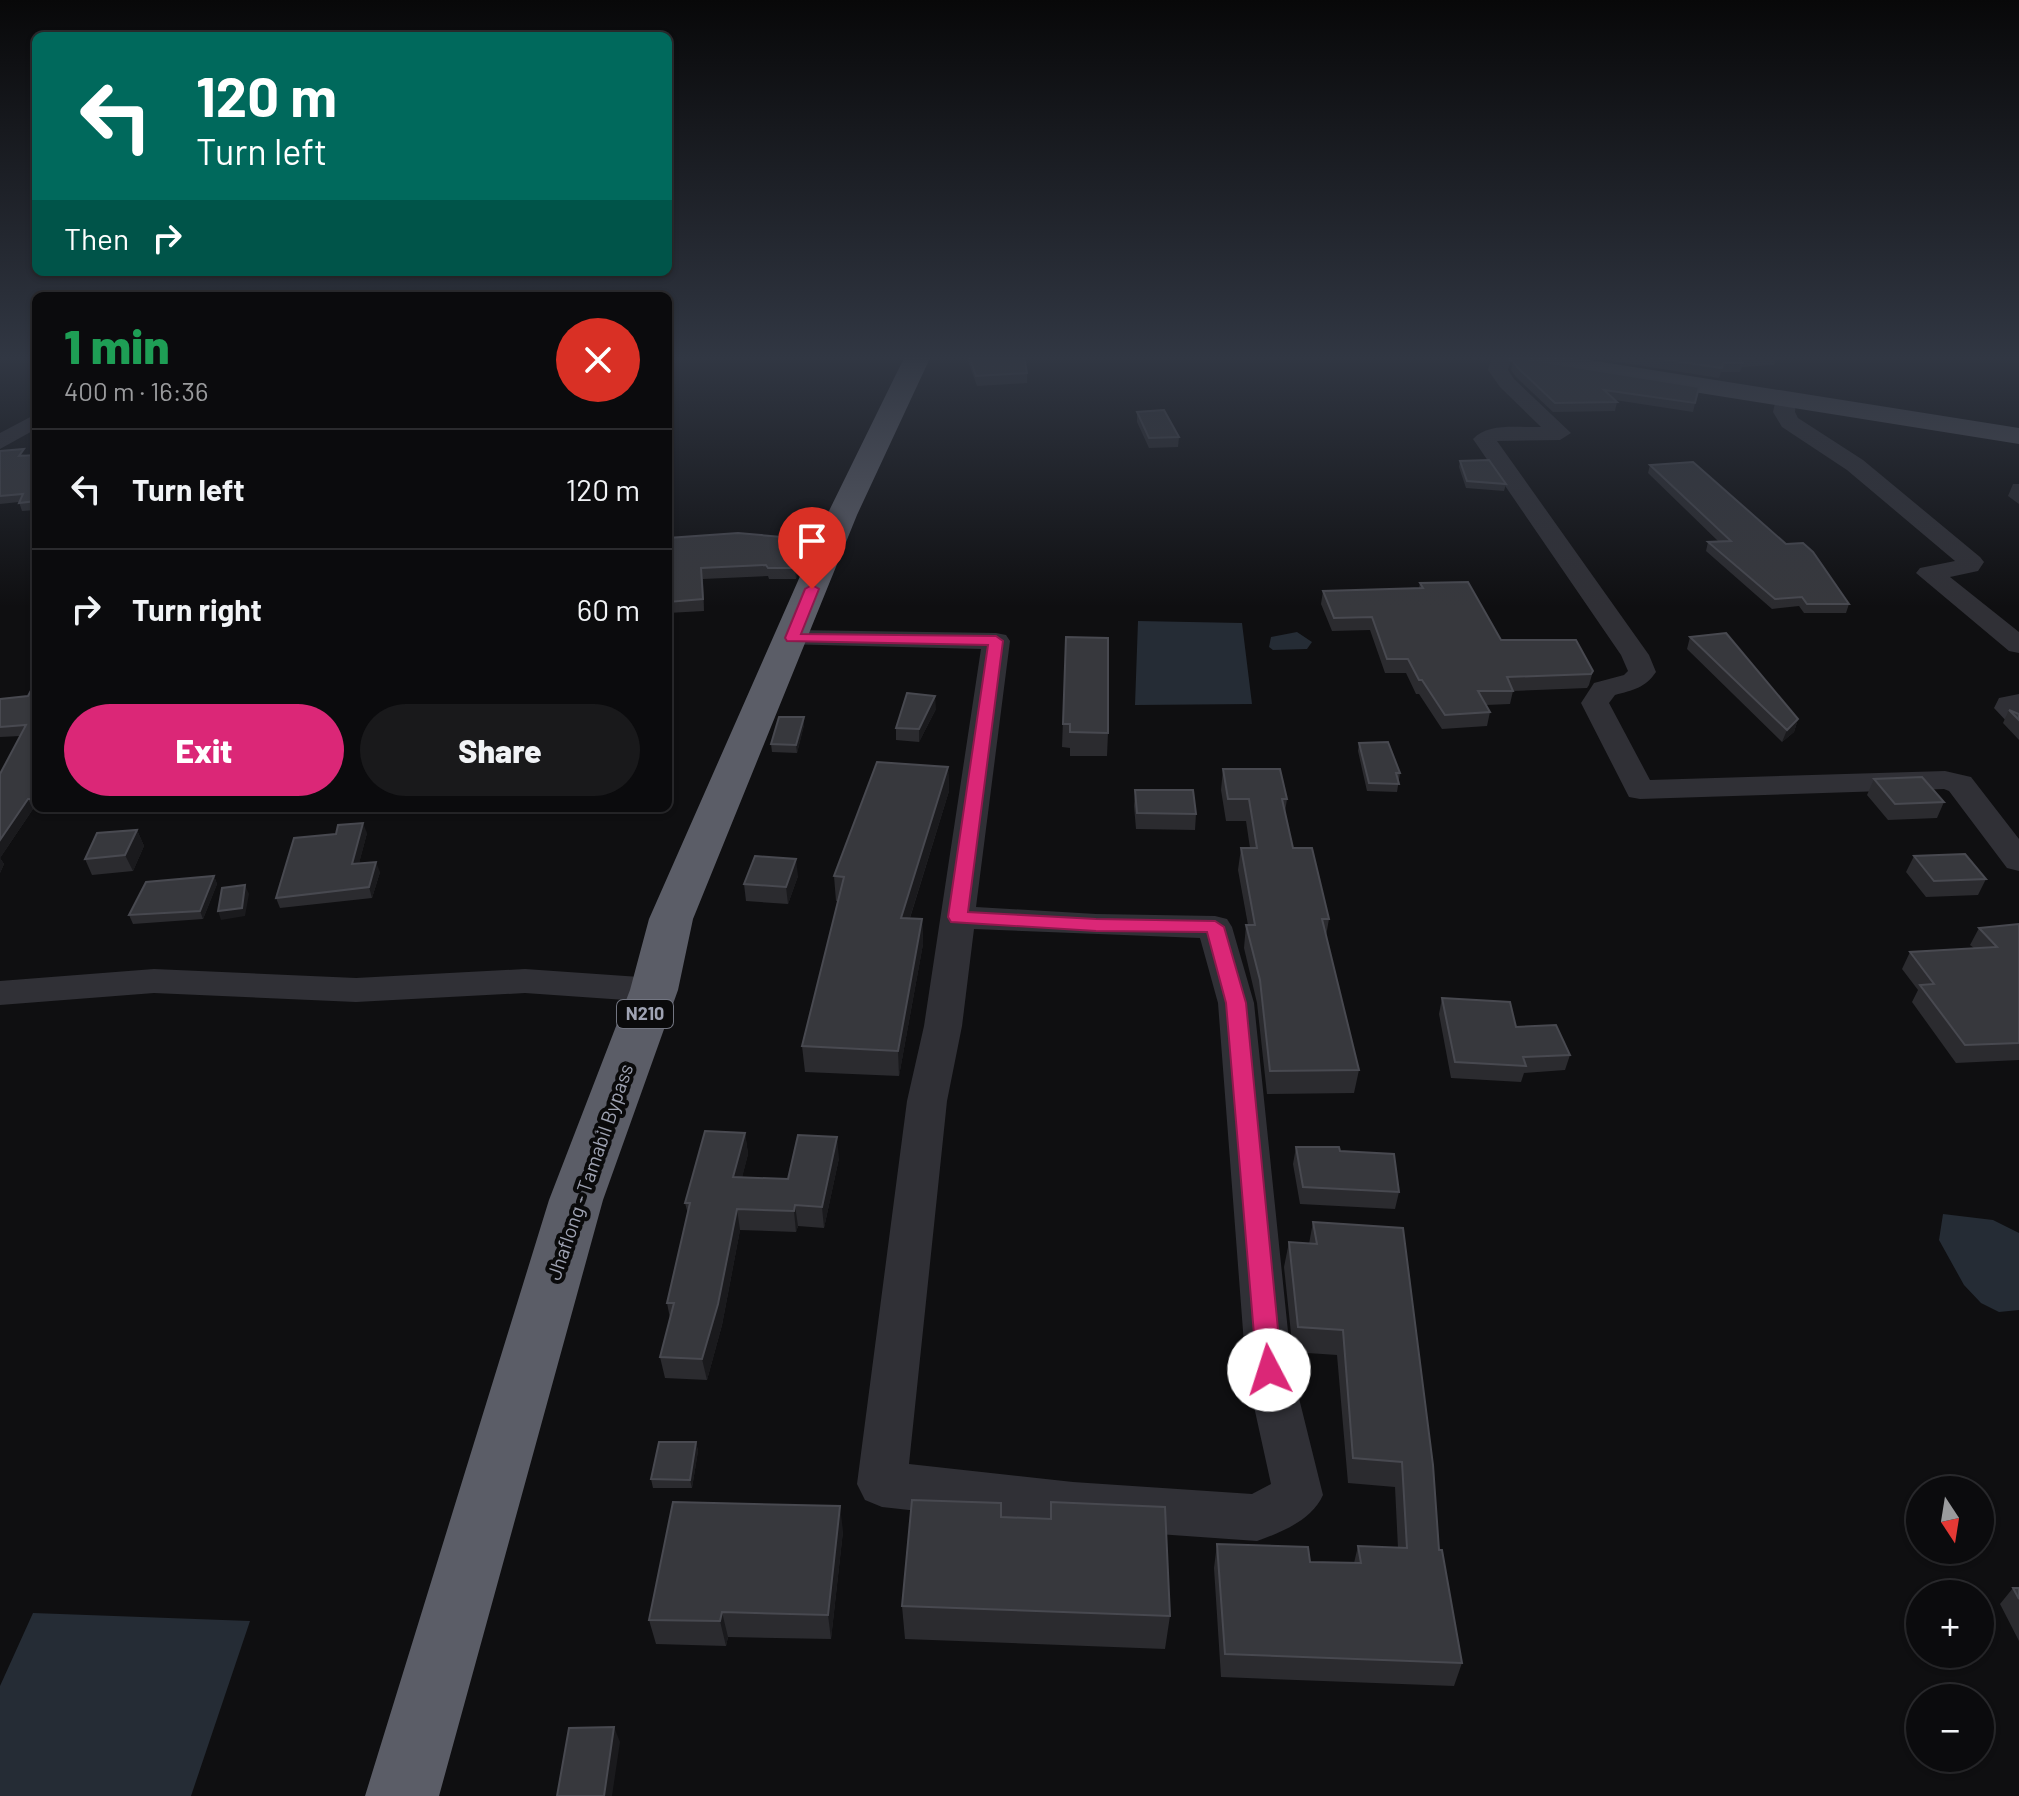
<!DOCTYPE html>
<html lang="en">
<head>
<meta charset="utf-8">
<style>
	body { margin:0; font-family:Barlow,sans-serif; background:#19191b; color:#f1f3f6; height:100vh; display:flex; flex-direction:column; font-size:30px; white-space:nowrap }
	* { box-sizing:border-box; margin:0 }
	p { font-size:26px; color:#9a9b9d }
	.icon { flex:none; width:44px; height:44px; fill:none; stroke:currentColor; stroke-width:2; stroke-linecap:round; stroke-linejoin:round }
	.map { position:relative; flex:1; overflow:hidden }
	.side { position:absolute; left:32px; top:292px; width:640px; height:520px; display:flex; flex-direction:column; background:#0b0b0d; border-radius:12px; box-shadow:0 2px 6px #0004,0 0 0 2px #2b2b2e }
	.side>* { flex:none }
	.guide { position:absolute; left:32px; top:32px; width:640px; height:244px; border-radius:12px; box-shadow:0 2px 6px #0004,0 0 0 2px #2b2b2e; background:#00695c; color:#fff; overflow:hidden }
	.needle { width:52px; rotate:168deg }
	.fabs { position:absolute; left:1906px; top:1476px; display:grid; gap:16px }
	.fabs a { display:grid; place-items:center; width:88px; height:88px; border-radius:50%; background:#0b0b0d; box-shadow:0 2px 6px #0004,0 0 0 2px #2b2b2e; font-size:40px }
	.pin { position:absolute; display:grid; place-items:center; width:68px; height:68px; color:#fff; margin:-82px -34px; border-radius:50% 50% 50% 0; rotate:-45deg; box-shadow:0 0 8px #0007 }
	.pin .icon { rotate:45deg }
	.me { position:absolute; width:88px; margin:-44px; rotate:355deg; stroke-linejoin:round; filter:drop-shadow(0 0 6px #0008) }
	.turn { display:flex; align-items:center; gap:28px; height:168px; padding:0 32px; font-size:36px }
	.turn .icon { width:104px; height:104px; stroke-width:2.5 }
	.turn b { display:block; font-size:56px; line-height:68px }
	.then { display:flex; align-items:center; height:76px; padding:0 32px; background:#0003; gap:16px; font-size:30px }
	.round { display:grid; place-items:center; flex:none; width:84px; height:84px; border-radius:42px; background:#19191b }
	.overview { display:flex; align-items:center; justify-content:space-between; height:136px; padding:0 32px }
	h1 { font-size:48px; font-weight:800; line-height:60px; color:#1e9e55 }
	.cta { display:flex; gap:16px; margin-top:auto; padding:16px 32px }
	.cta a { flex:1; height:92px; border-radius:48px; background:#db2777; color:#fff; font-size:32px; font-weight:800; line-height:92px; text-align:center }
	.cta a+a { background:#19191b; color:#f1f3f6 }
	ul { padding:0; list-style:none }
	li { display:flex; align-items:center; gap:24px; height:120px; padding:0 32px; border-top:2px solid #2b2b2e }
	li div { flex:1 }
	li b { display:block; font-size:30px }
	li em { font-style:normal }
	.map>svg:first-child { display:block }
	.water { fill:#252c35 }
	.lines { fill:none; stroke-linecap:round; stroke-linejoin:round }
	.street { fill:#303036; fill-rule:evenodd }
	.primary { fill:#4c4d55; fill-rule:evenodd }
	.highway { fill:#5b5d67; fill-rule:evenodd }
	.wall { fill:#2b2b2f }
	.shaded-wall { fill:#1a1a1d }
	.building { fill:#37383d; stroke:#484950; stroke-width:2 }
	.route { fill:#db2777; stroke:#8e194d; stroke-width:2 }
	.labels { text-anchor:middle; stroke-width:8; stroke-linejoin:round; paint-order:stroke }
	.shield { fill:#0a0a0b; stroke:#727581; stroke-width:2 }
	.shield-label { font-size:18px; font-weight:bold; fill:#9fa3b3 }
	.street-label { font-size:20px; fill:#9fa3b3; stroke:#0a0a0b }
</style>
</head>
<body>
<div class="map">
<svg width="2019" height="1796" viewBox="0 0 2019 1796">
	<rect width="100%" height="100%" fill="#0f0f11"/>
	<path class="water" d="M 1138,621 L 1242,623 L 1252,704 L 1135,705 Z
		M 1297,632 L 1312,642 L 1307,649 L 1273,650 L 1269,647 L 1271,637 Z
		M 1943,1214 L 1993,1220 L 2019,1233 L 2019,1310 L 1999,1312 L 1981,1303 L 1964,1285 L 1939,1240 Z
		M 33,1613 L 250,1621 L 191,1796 L 0,1796 L 0,1686 Z"/>
	<g class="lines">
		<path class="street" d="M 1492,356 L 1512,356 L 1508,370 L 1514,379 L 1571,433 L 1560,440 L 1497,441 L 1649,655 L 1656,672 C 1645,688 1633,690 1615,695 L 1609,703 L 1650,780 L 1945,771 L 1971,777 L 2019,839 L 2019,871 L 2007,868 L 1949,791 L 1944,789 L 1640,799 L 1629,797 L 1581,703 L 1594,683 L 1624,675 L 1628,671 L 1621,655 L 1473,439 C 1488,422 1520,428 1541,427 L 1500,387 L 1488,370 Z
			M 1786,393 L 1796,399 L 1795,412 L 1798,418 L 1863,460 L 1980,557 L 1984,562 L 1978,571 L 1950,577 L 2019,632 L 2019,653 L 2009,651 L 1916,573 L 1920,568 L 1955,561 L 1847,470 L 1782,427 L 1773,412 L 1776,399 Z
			M 36,414 L 36,429 L 0,449 L 0,433 Z
			M 792,630 L 996,633 L 1006,635 L 1010,641 L 976,907 L 1096,914 L 1215,916 L 1227,919 L 1232,927 L 1254,1003 L 1292,1370 L 1323,1495 C 1312,1520 1282,1532 1257,1541 L 1073,1528 L 882,1507 L 865,1500 L 857,1484 L 907,1101 L 924,1026 L 981,649 L 782,644 L 778,638 L 782,632 ZM 974,929 L 1200,938 L 1218,1003 L 1246,1370 L 1271,1484 L 1252,1494 L 1073,1482 L 909,1464 L 947,1101 L 962,1026 Z
			M 2019,694 L 2019,727 L 2009,724 L 1994,708 L 1999,698 Z
			M 154,969 L 356,978 L 525,969 L 654,978 L 667,981 L 672,990 L 667,999 L 654,1002 L 525,993 L 356,1002 L 154,993 L 0,1005 L 0,981 Z"/>
		<path class="primary" d="M 1505,356 L 1564,356 L 2019,428 L 2019,444 L 1518,364 L 1509,361 Z"/>
		<path class="highway" d="M 905,356 L 931,356 L 857,515 L 693,919 L 678,990 L 603,1200 L 439,1796 L 365,1796 L 549,1200 L 630,990 L 649,919 L 827,515 Z"/>
	</g>
	<path class="wall" d="M 966,356 L 1024,356 L 1027,373 L 1027,383 L 977,386 Z
		M 1474,356 L 1491,356 L 1487,361 L 1474,360 Z
		M 1580,356 L 1777,356 L 1774,365 L 1742,367 L 1740,372 L 1721,372 L 1719,378 Z
		M 1513,361 L 1699,387 L 1693,412 L 1615,400 L 1617,402 L 1615,411 L 1553,412 L 1516,377 L 1511,370 Z
		M 1137,412 L 1179,437 L 1178,447 L 1149,448 L 1137,422 Z
		M 0,451 L 26,455 L 36,455 L 36,510 L 22,511 L 19,502 L 0,504 Z
		M 1460,461 L 1506,484 L 1504,491 L 1466,488 L 1459,467 Z
		M 1650,465 L 1849,604 L 1846,613 L 1804,613 L 1799,606 L 1772,609 L 1706,551 L 1708,542 L 1719,542 L 1648,473 Z
		M 2013,484 L 2019,484 L 2019,504 L 2008,496 Z
		M 668,538 L 804,539 L 805,550 L 796,579 L 769,579 L 768,576 L 703,579 L 704,611 L 668,613 Z
		M 1420,583 L 1501,640 L 1593,671 L 1589,685 L 1587,688 L 1513,691 L 1510,704 L 1486,705 L 1490,712 L 1487,726 L 1442,729 L 1419,694 L 1416,694 L 1406,673 L 1385,673 L 1370,630 L 1332,631 L 1321,604 L 1323,591 L 1419,588 Z
		M 1066,637 L 1108,733 L 1107,756 L 1070,756 L 1070,748 L 1062,747 Z
		M 1690,637 L 1798,719 L 1794,732 L 1782,742 L 1687,649 Z
		M 36,681 L 36,808 L 48,808 L 33,809 L 0,858 L 4,864 L 0,873 L 0,774 L 20,736 L 0,737 L 0,699 L 28,696 Z
		M 936,709 L 919,742 L 896,740 L 896,728 Z
		M 2009,710 L 2019,714 L 2019,740 L 2003,723 Z
		M 804,725 L 797,753 L 772,752 L 771,744 Z
		M 1359,743 L 1400,773 L 1397,792 L 1367,791 L 1358,751 Z
		M 948,767 L 949,791 L 910,918 L 922,919 L 923,944 L 899,1076 L 805,1072 L 802,1046 L 838,901 L 836,901 L 834,876 Z
		M 1223,769 L 1287,799 L 1285,812 L 1293,848 L 1329,919 L 1326,936 L 1359,1070 L 1354,1093 L 1267,1094 L 1257,1003 L 1244,948 L 1246,925 L 1248,925 L 1238,870 L 1241,848 L 1250,848 L 1246,821 L 1226,821 L 1221,790 Z
		M 1874,779 L 1944,802 L 1937,818 L 1888,820 L 1867,795 Z
		M 1135,790 L 1196,814 L 1195,830 L 1136,829 L 1134,806 Z
		M 137,830 L 144,846 L 133,871 L 92,875 L 85,859 Z
		M 367,833 L 359,863 L 380,872 L 372,898 L 280,908 L 276,898 Z
		M 1914,856 L 1986,879 L 1978,895 L 1926,897 L 1906,872 Z
		M 214,876 L 217,884 L 203,919 L 133,924 L 129,915 Z
		M 798,876 L 788,904 L 746,901 L 744,884 Z
		M 2019,924 L 2019,1060 L 1956,1063 L 1912,1002 L 1918,990 L 1902,969 L 1910,952 L 1974,948 L 1970,945 L 1979,928 Z
		M 1442,998 L 1516,1027 L 1570,1055 L 1565,1070 L 1524,1073 L 1521,1082 L 1451,1078 L 1439,1014 Z
		M 745,1133 L 748,1154 L 742,1177 L 788,1179 L 839,1158 L 824,1228 L 798,1226 L 796,1232 L 740,1230 L 722,1325 L 707,1380 L 665,1378 L 660,1357 L 670,1318 L 667,1303 L 688,1214 L 685,1203 Z
		M 1296,1147 L 1340,1151 L 1399,1192 L 1395,1209 L 1300,1204 L 1293,1164 Z
		M 1313,1222 L 1439,1550 L 1462,1663 L 1454,1686 L 1221,1677 L 1214,1568 L 1217,1544 L 1310,1562 L 1354,1563 L 1358,1546 L 1398,1548 L 1395,1487 L 1348,1483 L 1337,1355 L 1293,1352 L 1284,1267 L 1289,1242 L 1309,1244 Z
		M 696,1442 L 698,1451 L 692,1488 L 653,1488 L 651,1479 Z
		M 1001,1517 L 1050,1519 L 1170,1616 L 1165,1649 L 905,1639 L 902,1606 Z
		M 843,1531 L 831,1639 L 728,1637 L 726,1646 L 656,1644 L 649,1620 Z
		M 2013,1588 L 2019,1588 L 2019,1641 L 2000,1604 Z"/>
	<path class="shaded-wall" d="M 804,539 L 805,550 L 796,579 L 795,568 Z
		M 935,696 L 936,709 L 919,742 L 919,729 Z
		M 804,717 L 804,725 L 797,753 L 796,745 Z
		M 1798,719 L 1794,732 L 1782,742 L 1787,730 Z
		M 948,767 L 949,791 L 902,943 L 901,918 Z
		M 28,799 L 33,809 L 0,858 L 4,864 L 0,873 L 0,840 Z
		M 363,823 L 367,833 L 356,875 L 352,864 Z
		M 137,830 L 144,846 L 133,871 L 125,855 Z
		M 796,859 L 798,876 L 788,904 L 786,887 Z
		M 376,862 L 380,872 L 372,898 L 369,887 Z
		M 214,876 L 217,884 L 203,919 L 200,911 Z
		M 245,885 L 249,894 L 245,916 L 221,920 L 218,911 Z
		M 922,919 L 923,944 L 899,1076 L 898,1051 Z
		M 745,1133 L 748,1154 L 737,1198 L 733,1177 Z
		M 837,1137 L 839,1158 L 824,1228 L 822,1207 Z
		M 795,1205 L 798,1226 L 796,1232 L 794,1211 Z
		M 737,1209 L 740,1230 L 722,1325 L 707,1380 L 702,1359 Z
		M 696,1442 L 698,1451 L 692,1488 L 690,1480 Z
		M 840,1506 L 843,1531 L 831,1639 L 828,1615 Z
		M 722,1612 L 728,1637 L 726,1646 L 720,1621 Z
		M 614,1727 L 620,1742 L 612,1796 L 604,1796 Z"/>
	<path class="building" d="M 969,356 L 1024,356 L 1027,373 L 976,376 Z
		M 1640,356 L 1777,356 L 1738,358 L 1743,363 L 1723,363 L 1722,368 Z
		M 1514,357 L 1699,387 L 1695,403 L 1604,390 L 1617,402 L 1555,403 L 1518,368 L 1513,361 Z
		M 1164,410 L 1179,437 L 1149,438 L 1137,412 Z
		M 24,449 L 19,456 L 36,455 L 36,501 L 19,503 L 23,494 L 0,496 L 0,451 Z
		M 1489,460 L 1506,484 L 1467,481 L 1460,461 Z
		M 1693,462 L 1786,544 L 1803,543 L 1813,552 L 1849,604 L 1807,604 L 1802,597 L 1775,599 L 1708,542 L 1731,541 L 1650,465 Z
		M 738,533 L 804,539 L 795,568 L 768,568 L 766,565 L 701,568 L 703,599 L 668,602 L 668,538 Z
		M 1468,582 L 1501,640 L 1576,640 L 1593,671 L 1591,674 L 1507,677 L 1513,691 L 1478,691 L 1490,712 L 1445,715 L 1422,680 L 1419,680 L 1408,659 L 1387,659 L 1372,617 L 1334,618 L 1323,591 L 1423,588 L 1420,583 Z
		M 1726,633 L 1798,719 L 1787,730 L 1690,637 Z
		M 1066,637 L 1108,638 L 1108,733 L 1070,732 L 1070,724 L 1063,724 Z
		M 36,681 L 36,799 L 28,799 L 0,840 L 0,774 L 26,725 L 0,727 L 0,699 L 28,696 Z
		M 907,693 L 935,696 L 919,729 L 896,728 Z
		M 2009,710 L 2019,714 L 2019,720 Z
		M 779,717 L 804,717 L 796,745 L 771,744 Z
		M 1388,742 L 1400,773 L 1396,773 L 1399,784 L 1369,783 L 1359,743 Z
		M 877,762 L 948,767 L 901,918 L 922,919 L 898,1051 L 802,1046 L 844,877 L 834,876 Z
		M 1223,769 L 1280,769 L 1287,799 L 1282,799 L 1293,848 L 1312,848 L 1329,919 L 1322,919 L 1359,1070 L 1270,1071 L 1260,980 L 1246,925 L 1255,925 L 1241,848 L 1257,848 L 1249,799 L 1228,799 Z
		M 1922,777 L 1944,802 L 1895,804 L 1874,779 Z
		M 1135,790 L 1193,790 L 1196,814 L 1137,813 Z
		M 363,823 L 352,864 L 376,862 L 369,887 L 276,898 L 294,838 L 336,834 L 338,825 Z
		M 137,830 L 125,855 L 85,859 L 97,833 Z
		M 1965,854 L 1986,879 L 1934,881 L 1914,856 Z
		M 755,856 L 796,859 L 786,887 L 744,884 Z
		M 214,876 L 200,911 L 129,915 L 146,882 Z
		M 245,885 L 242,908 L 218,911 L 222,888 Z
		M 2019,924 L 2019,1043 L 1965,1045 L 1920,985 L 1934,984 L 1910,952 L 1997,947 L 1979,928 Z
		M 1442,998 L 1510,1002 L 1516,1027 L 1556,1025 L 1570,1055 L 1523,1057 L 1526,1066 L 1455,1062 Z
		M 705,1131 L 745,1133 L 733,1177 L 788,1179 L 798,1135 L 837,1137 L 822,1207 L 795,1205 L 794,1211 L 737,1209 L 718,1304 L 702,1359 L 660,1357 L 674,1303 L 667,1303 L 690,1203 L 685,1203 Z
		M 1296,1147 L 1339,1147 L 1340,1151 L 1394,1154 L 1399,1192 L 1303,1187 Z
		M 1313,1222 L 1403,1228 L 1433,1465 L 1439,1550 L 1442,1550 L 1462,1663 L 1225,1654 L 1217,1544 L 1308,1547 L 1310,1562 L 1361,1563 L 1358,1546 L 1407,1548 L 1402,1462 L 1353,1458 L 1343,1330 L 1298,1327 L 1289,1242 L 1317,1244 Z
		M 659,1442 L 696,1442 L 690,1480 L 651,1479 Z
		M 912,1500 L 1001,1503 L 1001,1517 L 1051,1519 L 1051,1502 L 1165,1507 L 1170,1616 L 902,1606 Z
		M 673,1502 L 840,1506 L 828,1615 L 722,1612 L 720,1621 L 649,1620 Z
		M 2013,1588 L 2019,1588 L 2019,1599 Z
		M 614,1727 L 604,1796 L 557,1796 L 569,1728 Z"/>
	<linearGradient id="sky" x2="0" y2="1"><stop stop-color="#080809"/><stop offset="0.59" stop-color="#313743"/><stop offset="1" stop-color="#313743" stop-opacity="0"/></linearGradient>
	<rect width="2019" height="607" fill="url(#sky)"/>
	<path class="route" d="M 812,585 L 819,589 L 801,634 L 996,636 L 1003,641 L 968,912 L 1096,919 L 1215,921 L 1224,927 L 1246,1003 L 1282,1370 L 1278,1377 L 1269,1380 L 1261,1377 L 1257,1370 L 1226,1003 L 1207,932 L 1096,931 L 951,922 L 948,917 L 988,645 L 787,641 L 785,638 L 805,589 Z"/>
	<g class="labels">
		<rect class="shield" x="617" y="1000" width="56" height="28" rx="6"/>
		<g class="shield-label">
			<text x="645" y="1020">N210</text>
		</g>
		<g class="street-label">
			<text transform="translate(590 1172) rotate(-71)" y="7">Jhaflong - Tamabil Bypass</text>
		</g>
	</g>
</svg>
<div class="fabs">
<a><svg class="needle" viewBox="-14 -14 28 28"><path d="M0-13l5 13h-10z" fill="#e53935"/><path d="M0 13l5-13h-10z" fill="#9a9b9d"/></svg></a>
<a>+</a>
<a>−</a>
</div>
<div class="pin" style="left:812px;top:589px;background:#d93025"><svg class="icon" aria-label="arrive" viewBox="0 0 24 24"><path d="M6 21V4h12l-3 4 3 4H6"/></svg></div>
<svg class="me" style="left:1269px;top:1370px" viewBox="-20 -20 40 40"><circle r="19" fill="#fff"/><path d="M0-13L10 11 0 6-10 11z" fill="#db2777"/></svg>
<div class="guide">
<div class="turn"><svg class="icon" aria-label="left" viewBox="0 0 24 24"><path d="M17 20v-9H6M10 6l-5 5 5 5"/></svg><div><b>120 m</b>Turn left</div></div>
<div class="then">Then<svg class="icon" aria-label="right" viewBox="0 0 24 24"><path d="M7 20v-9h11M14 6l5 5-5 5"/></svg></div>
</div>
<section class="side">
<div class="overview"><div><h1>1 min</h1><p>400 m · 16:36</p></div><a class="round" style="background:#d93025;color:#fff"><svg class="icon" aria-label="close" viewBox="0 0 24 24"><path d="M6 6l12 12M18 6L6 18"/></svg></a></div>
<ul>
<li><svg class="icon" aria-label="left" viewBox="0 0 24 24"><path d="M17 20v-9H6M10 6l-5 5 5 5"/></svg><div><b>Turn left</b></div><em>120 m</em></li>
<li><svg class="icon" aria-label="right" viewBox="0 0 24 24"><path d="M7 20v-9h11M14 6l5 5-5 5"/></svg><div><b>Turn right</b></div><em>60 m</em></li>
</ul>
<div class="cta"><a>Exit</a><a>Share</a></div>
</section>
</div>
</body>
</html>
